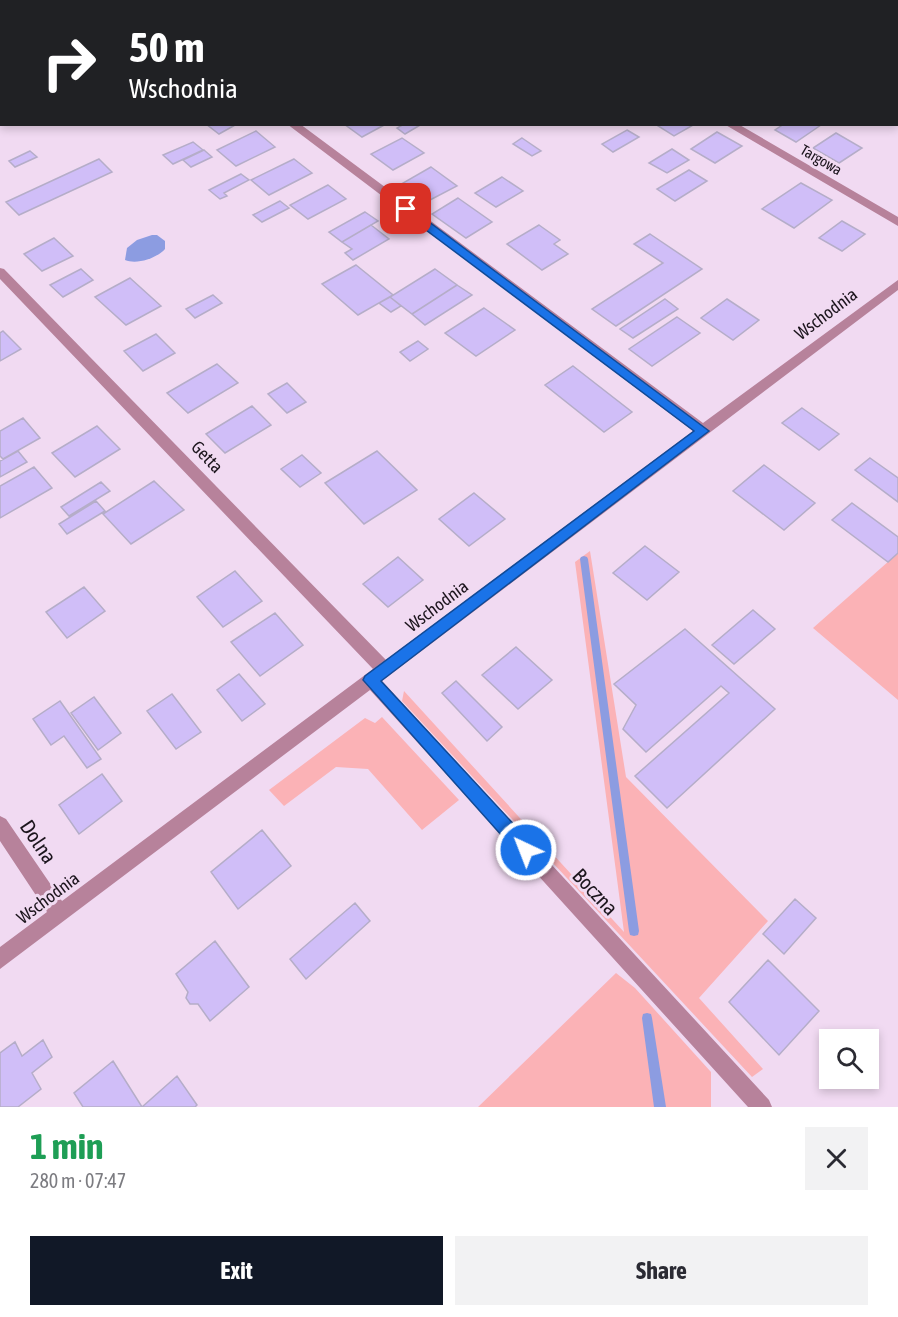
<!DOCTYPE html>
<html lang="en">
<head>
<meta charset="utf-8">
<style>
	body { margin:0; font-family:"Asap Condensed",sans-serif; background:#f2f2f3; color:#2b2b33; height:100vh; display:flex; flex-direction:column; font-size:22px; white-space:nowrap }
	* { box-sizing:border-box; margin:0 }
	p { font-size:20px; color:#7c7c81 }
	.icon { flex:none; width:33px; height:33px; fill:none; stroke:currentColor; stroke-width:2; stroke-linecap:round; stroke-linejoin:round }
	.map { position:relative; height:1107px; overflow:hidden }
	.details { display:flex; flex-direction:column; background:#fff; flex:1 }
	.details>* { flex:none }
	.banner { position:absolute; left:0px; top:0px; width:898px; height:126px; box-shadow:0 3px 9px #0003; background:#202124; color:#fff; overflow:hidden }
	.fabs { position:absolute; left:819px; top:1029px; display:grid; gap:12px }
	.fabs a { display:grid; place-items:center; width:60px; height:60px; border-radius:0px; background:#fff; box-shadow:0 3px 9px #0003; font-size:30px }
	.pin { position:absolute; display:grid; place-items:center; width:51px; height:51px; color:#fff; margin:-26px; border-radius:12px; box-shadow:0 3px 9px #0006 }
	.me { position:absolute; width:66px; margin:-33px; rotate:317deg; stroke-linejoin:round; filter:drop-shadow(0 0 4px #0008) }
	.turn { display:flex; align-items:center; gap:21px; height:126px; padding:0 30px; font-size:27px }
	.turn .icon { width:78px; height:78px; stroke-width:2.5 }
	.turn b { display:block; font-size:42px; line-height:51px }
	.round { display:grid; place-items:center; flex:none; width:63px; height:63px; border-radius:0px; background:#f2f2f3 }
	.head { display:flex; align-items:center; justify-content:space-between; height:102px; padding:0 30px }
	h1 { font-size:36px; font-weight:700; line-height:45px; color:#1e9e55 }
	.button { display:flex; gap:12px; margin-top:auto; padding:12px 30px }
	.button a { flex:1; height:69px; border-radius:0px; background:#111827; color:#fff; font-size:24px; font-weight:700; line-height:69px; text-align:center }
	.button a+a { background:#f2f2f3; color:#2b2b33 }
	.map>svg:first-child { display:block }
	.green { fill:#fbb2b6 }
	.water { fill:#8c9ce1 }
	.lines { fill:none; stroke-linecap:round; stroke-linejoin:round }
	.stream { fill:#8c9ce1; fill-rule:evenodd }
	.building { fill:#d0bef8; stroke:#b5adc8; stroke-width:1.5 }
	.minor { fill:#b7829b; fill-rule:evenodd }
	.route { fill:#1a73e8; stroke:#114b97; stroke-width:1.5 }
	.labels { text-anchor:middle; stroke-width:6; stroke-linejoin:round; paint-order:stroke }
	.far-street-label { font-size:15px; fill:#1c151d; stroke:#f1daf2 }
	.street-label { font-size:18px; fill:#1c151d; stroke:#f1daf2 }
	.near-street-label { font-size:21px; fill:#1c151d; stroke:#f1daf2 }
</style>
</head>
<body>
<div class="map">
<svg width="898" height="1107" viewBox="0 0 898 1107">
	<rect width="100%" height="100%" fill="#f1daf2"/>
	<path class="green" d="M 590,551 L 626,777 L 768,921 L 699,998 L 763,1069 L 752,1077 L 402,701 L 404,691 L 624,932 L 575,562 Z
		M 898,553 L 898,700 L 813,628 Z
		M 382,717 L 459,800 L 422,830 L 368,769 L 336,767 L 284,806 L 269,790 L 365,718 L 375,723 Z
		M 616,973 L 635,988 L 711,1072 L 711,1107 L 478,1107 Z"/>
	<path class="water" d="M 152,235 L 157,235 L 165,241 L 165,249 C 157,258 137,265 125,260 L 127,248 L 137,240 Z"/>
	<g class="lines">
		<path class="stream" d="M 584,556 L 587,557 L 588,559 L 639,931 L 638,935 L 634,936 L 630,935 L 629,931 L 580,559 L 581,557 Z
			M 647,1013 L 651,1014 L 652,1018 L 666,1107 L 654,1107 L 642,1018 L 643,1014 Z"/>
	</g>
	<path class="building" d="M 206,124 L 237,124 L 219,134 Z
		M 344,124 L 386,124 L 362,137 Z
		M 404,124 L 422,124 L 405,134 L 397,128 Z
		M 655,124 L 695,124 L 674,136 Z
		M 784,124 L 820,124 L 821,125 L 796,142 L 775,130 Z
		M 627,130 L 639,137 L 613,152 L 602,144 Z
		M 256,131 L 275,147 L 236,166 L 217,150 Z
		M 717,132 L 742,146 L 715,163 L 691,149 Z
		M 836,133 L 862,148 L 839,163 L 813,148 Z
		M 402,138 L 424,153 L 393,170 L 371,154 Z
		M 522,138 L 541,151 L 532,156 L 513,144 Z
		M 193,142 L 203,150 L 173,164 L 163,155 Z
		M 672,149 L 689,160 L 667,173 L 649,163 Z
		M 204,150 L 212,157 L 191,167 L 183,160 Z
		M 30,151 L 37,157 L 15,167 L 9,161 Z
		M 99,159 L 112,172 L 19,215 L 6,202 Z
		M 294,159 L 312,173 L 269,195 L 251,180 Z
		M 431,167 L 457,186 L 428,201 L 403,183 Z
		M 689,170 L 707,181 L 675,201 L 657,189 Z
		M 241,174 L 249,180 L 224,193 L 227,196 L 220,199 L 209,190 Z
		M 502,177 L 523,191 L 496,207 L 475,193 Z
		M 801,183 L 832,200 L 794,228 L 762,209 Z
		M 328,185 L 346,199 L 308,219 L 290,205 Z
		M 458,198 L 492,222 L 466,238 L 432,214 Z
		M 280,201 L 289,208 L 262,222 L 253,215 Z
		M 365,212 L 378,221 L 342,242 L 329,232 Z
		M 842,221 L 865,234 L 842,251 L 819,238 Z
		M 371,225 L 389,239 L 353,260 L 345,253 L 352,249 L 342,242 Z
		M 539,225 L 560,240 L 554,244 L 568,254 L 542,270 L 507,244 Z
		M 650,234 L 702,269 L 616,326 L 592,309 L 663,263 L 634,244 Z
		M 54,238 L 73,256 L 42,271 L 24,254 Z
		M 356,265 L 393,295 L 358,315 L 322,284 Z
		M 81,269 L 93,280 L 63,297 L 50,285 Z
		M 435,269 L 457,285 L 412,314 L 390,297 Z
		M 130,278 L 161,306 L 126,325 L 95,297 Z
		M 457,285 L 472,295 L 425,325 L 412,314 Z
		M 213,295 L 222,303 L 195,318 L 186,309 Z
		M 390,297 L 401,306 L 391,312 L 379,303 Z
		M 665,299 L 678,309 L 633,338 L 620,329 Z
		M 727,299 L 759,320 L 733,340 L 701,318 Z
		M 484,308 L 515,330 L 476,356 L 445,333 Z
		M 677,317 L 700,333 L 652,366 L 629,349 Z
		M 3,331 L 21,349 L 0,361 L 0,333 Z
		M 156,334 L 175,353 L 143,371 L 124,351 Z
		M 418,341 L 428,349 L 410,361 L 400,352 Z
		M 217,364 L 238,383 L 188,413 L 167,393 Z
		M 573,366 L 632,412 L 604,432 L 545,385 Z
		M 287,383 L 306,402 L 287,413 L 268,394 Z
		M 252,406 L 271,425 L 225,453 L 206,434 Z
		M 802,408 L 839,434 L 819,450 L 782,423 Z
		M 23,418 L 40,438 L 3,459 L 0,456 L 0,431 Z
		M 97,426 L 120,449 L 75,477 L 52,453 Z
		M 18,451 L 27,462 L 0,477 L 0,461 Z
		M 377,451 L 417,490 L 364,524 L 325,483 Z
		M 302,455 L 321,473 L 300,487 L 281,469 Z
		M 870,458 L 898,478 L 898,502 L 855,470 Z
		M 764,465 L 815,503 L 784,530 L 733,491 Z
		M 34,467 L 52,488 L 0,518 L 0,486 Z
		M 154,481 L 184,510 L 131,544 L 103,514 Z
		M 101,482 L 110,491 L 69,516 L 61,507 Z
		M 474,493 L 505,519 L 469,546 L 439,519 Z
		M 96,501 L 105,511 L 67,534 L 59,524 Z
		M 852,503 L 898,537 L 898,553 L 888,562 L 832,520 Z
		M 645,546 L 679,572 L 647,600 L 613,573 Z
		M 398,557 L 423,580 L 388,607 L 363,584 Z
		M 235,571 L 262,601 L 223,627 L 197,597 Z
		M 84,587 L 105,611 L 67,638 L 46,612 Z
		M 753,610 L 775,629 L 734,664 L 712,645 Z
		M 275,613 L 303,645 L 260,676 L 231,642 Z
		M 685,629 L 775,709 L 667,808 L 635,776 L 729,693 L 721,686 L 646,752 L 623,729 L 636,705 L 614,684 Z
		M 516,647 L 552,680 L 518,709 L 482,675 Z
		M 239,674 L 265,704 L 242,721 L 217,690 Z
		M 456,681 L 502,727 L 487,741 L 442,693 Z
		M 172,694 L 201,732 L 176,749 L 147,711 Z
		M 94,697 L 121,733 L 98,750 L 71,713 Z
		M 60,701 L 101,759 L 87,768 L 64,736 L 51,745 L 33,719 Z
		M 102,774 L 122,801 L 79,834 L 59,805 Z
		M 262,830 L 291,866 L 238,909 L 211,872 Z
		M 795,899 L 816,918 L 784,954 L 763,934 Z
		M 355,903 L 370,921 L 306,979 L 290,959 Z
		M 215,941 L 249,987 L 210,1021 L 198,1004 L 190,1004 L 186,998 L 188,992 L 176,974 Z
		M 768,960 L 819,1011 L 779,1055 L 729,1002 Z
		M 43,1040 L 52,1057 L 32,1073 L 41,1089 L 18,1107 L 0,1107 L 0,1053 L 15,1042 L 22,1056 Z
		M 113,1061 L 142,1107 L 177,1076 L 197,1105 L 195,1107 L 83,1107 L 74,1093 Z"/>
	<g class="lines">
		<path class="minor" d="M 120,0 L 130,0 L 131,2 L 121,2 Z
			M 509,0 L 520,0 L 521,2 L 510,2 Z
			M 287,124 L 300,124 L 703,423 L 898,280 L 898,290 L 382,681 L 769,1100 L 772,1107 L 748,1107 L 370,690 L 0,969 L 0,947 L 47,912 L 0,841 L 0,816 L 6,819 L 62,901 L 373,669 L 0,279 L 0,268 L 4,269 L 386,660 L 693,431 Z
			M 724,124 L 738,124 L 898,217 L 898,226 Z"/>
	</g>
	<path class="route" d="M 402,207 L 409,207 L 709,431 L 381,681 L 532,844 L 534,850 L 532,856 L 526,858 L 520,856 L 363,680 L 365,676 L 694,431 L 402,212 Z"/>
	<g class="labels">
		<g class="far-street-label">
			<text transform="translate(821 160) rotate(30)" y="5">Targowa</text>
		</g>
		<g class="street-label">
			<text transform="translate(826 314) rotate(-37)" y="6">Wschodnia</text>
			<text transform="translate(207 457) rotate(46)" y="6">Getta</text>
			<text transform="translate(437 606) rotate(-37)" y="6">Wschodnia</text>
			<text transform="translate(48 898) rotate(-37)" y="6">Wschodnia</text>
		</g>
		<g class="near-street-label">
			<text transform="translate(38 842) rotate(56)" y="7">Dolna</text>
			<text transform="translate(595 892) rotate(47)" y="7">Boczna</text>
		</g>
	</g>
</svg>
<div class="fabs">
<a><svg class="icon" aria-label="search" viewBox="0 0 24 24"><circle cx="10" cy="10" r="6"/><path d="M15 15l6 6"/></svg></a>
</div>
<div class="pin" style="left:406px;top:209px;background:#d93025"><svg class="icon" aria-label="arrive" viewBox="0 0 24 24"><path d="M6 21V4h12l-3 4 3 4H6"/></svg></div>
<svg class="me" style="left:526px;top:850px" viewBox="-20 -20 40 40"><circle r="17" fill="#1a73e8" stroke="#fff" stroke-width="3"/><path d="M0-11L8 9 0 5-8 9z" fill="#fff"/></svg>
<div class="banner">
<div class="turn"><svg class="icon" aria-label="right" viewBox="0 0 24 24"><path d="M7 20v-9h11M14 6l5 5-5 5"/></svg><div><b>50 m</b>Wschodnia</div></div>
</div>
</div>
<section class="details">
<div class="head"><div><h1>1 min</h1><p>280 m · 07:47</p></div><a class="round"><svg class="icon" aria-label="close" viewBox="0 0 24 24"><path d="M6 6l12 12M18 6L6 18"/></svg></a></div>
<div class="button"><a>Exit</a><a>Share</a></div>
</section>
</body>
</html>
